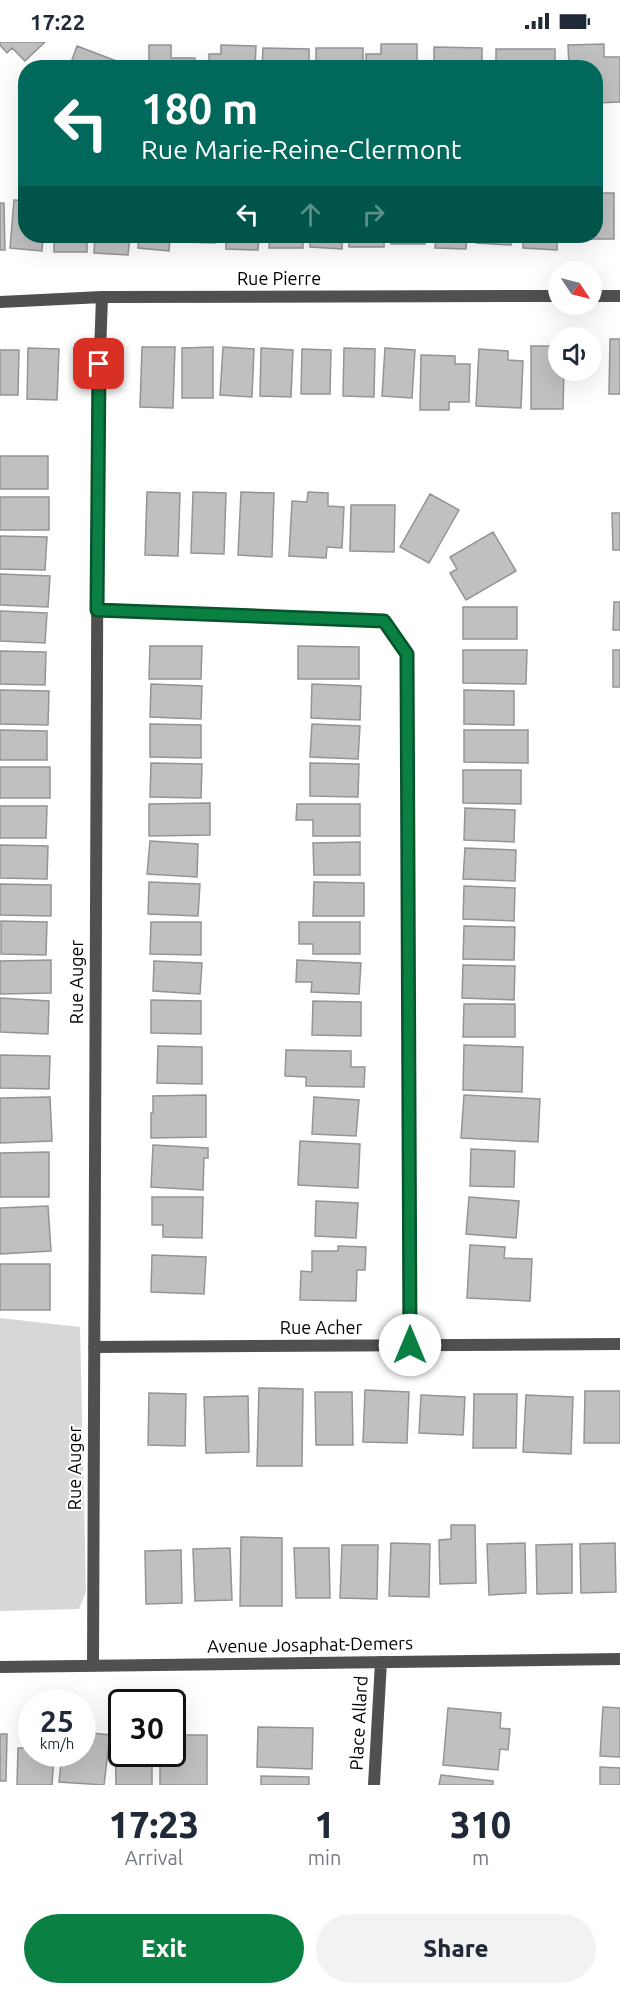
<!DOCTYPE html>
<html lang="en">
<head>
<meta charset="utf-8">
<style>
	body { margin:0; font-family:Ubuntu,sans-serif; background:#f2f2f3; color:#1f2937; height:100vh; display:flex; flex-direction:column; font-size:22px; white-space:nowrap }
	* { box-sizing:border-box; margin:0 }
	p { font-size:20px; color:#747a83 }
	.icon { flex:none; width:33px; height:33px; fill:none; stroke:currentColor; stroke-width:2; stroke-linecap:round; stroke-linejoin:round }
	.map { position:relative; height:1743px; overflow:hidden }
	.details { display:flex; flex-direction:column; background:#fff; flex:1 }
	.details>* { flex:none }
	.banner { position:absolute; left:18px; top:18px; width:585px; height:183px; border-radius:24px; box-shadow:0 6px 24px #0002; background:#00695c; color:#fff; overflow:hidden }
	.needle { width:39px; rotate:125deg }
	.tools { position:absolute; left:548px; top:219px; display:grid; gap:12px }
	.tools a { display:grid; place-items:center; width:54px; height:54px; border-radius:50%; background:#fff; box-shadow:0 6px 24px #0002; font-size:30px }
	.speed { position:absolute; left:18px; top:1647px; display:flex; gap:12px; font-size:30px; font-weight:700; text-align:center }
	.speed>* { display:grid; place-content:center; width:78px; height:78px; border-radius:50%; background:#fff; box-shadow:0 6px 24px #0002; line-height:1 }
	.speed small { font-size:15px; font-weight:400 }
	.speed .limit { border:3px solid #111; border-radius:9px; background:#fff; color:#111 }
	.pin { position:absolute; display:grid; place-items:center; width:51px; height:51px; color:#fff; margin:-26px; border-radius:12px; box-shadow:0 3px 9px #0006 }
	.me { position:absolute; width:66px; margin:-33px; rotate:0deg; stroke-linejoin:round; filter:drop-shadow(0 0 4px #0008) }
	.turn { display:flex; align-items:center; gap:21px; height:126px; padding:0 24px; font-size:27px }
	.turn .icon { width:78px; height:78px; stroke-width:2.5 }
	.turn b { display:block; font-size:42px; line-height:51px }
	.lanes { display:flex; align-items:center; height:57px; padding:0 24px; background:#0003; justify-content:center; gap:30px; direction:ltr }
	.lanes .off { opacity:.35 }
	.eta { display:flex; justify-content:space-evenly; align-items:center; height:102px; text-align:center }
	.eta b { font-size:36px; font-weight:800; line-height:42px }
	.button { display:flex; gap:12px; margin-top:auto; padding:12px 24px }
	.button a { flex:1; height:69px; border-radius:36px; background:#0b8043; color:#fff; font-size:24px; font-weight:800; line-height:69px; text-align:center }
	.button a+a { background:#f2f2f3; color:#1f2937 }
	.status { display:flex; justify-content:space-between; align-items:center; height:42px; padding:0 30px; background:#fff; direction:ltr }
	.status svg { height:16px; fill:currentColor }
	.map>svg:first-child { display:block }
	.green { fill:#d7d7d7 }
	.building { fill:#c0c0c0; stroke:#949494; stroke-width:1.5 }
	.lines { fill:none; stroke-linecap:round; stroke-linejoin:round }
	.street { stroke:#505050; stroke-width:12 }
	.route-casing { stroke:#07532c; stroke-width:15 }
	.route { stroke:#0b8043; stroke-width:10 }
	.labels { text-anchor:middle; stroke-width:4.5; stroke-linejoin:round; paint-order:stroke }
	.street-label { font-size:18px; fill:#000; stroke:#fff }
</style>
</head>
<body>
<div class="status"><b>17:22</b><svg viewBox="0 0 49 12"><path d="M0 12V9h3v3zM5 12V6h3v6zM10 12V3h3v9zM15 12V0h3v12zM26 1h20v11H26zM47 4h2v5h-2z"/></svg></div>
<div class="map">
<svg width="620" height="1743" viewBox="0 0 620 1743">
	<rect width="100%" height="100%" fill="#fff"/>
	<path class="green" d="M 0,1276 L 80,1285 L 86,1550 L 79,1567 L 0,1569 Z"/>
	<path class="building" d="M 0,0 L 45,0 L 25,19 L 12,6 L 7,11 L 0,3 Z
		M 381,2 L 417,2 L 417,26 L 366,26 L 366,12 L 381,12 Z
		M 604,2 L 604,15 L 620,15 L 620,60 L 596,61 L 596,26 L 569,26 L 568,3 Z
		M 149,3 L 171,3 L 171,16 L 195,16 L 195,26 L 149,26 Z
		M 221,3 L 256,4 L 255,26 L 209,26 L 209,12 L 221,12 Z
		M 77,4 L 119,20 L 117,26 L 69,26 Z
		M 434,5 L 482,6 L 482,26 L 434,26 Z
		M 263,6 L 309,7 L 309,26 L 262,26 Z
		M 316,6 L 363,6 L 363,26 L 316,26 Z
		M 496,7 L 555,7 L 555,26 L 496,26 Z
		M 596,151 L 614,151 L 614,197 L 567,197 L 567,194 L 596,194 Z
		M 14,158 L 26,159 L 26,194 L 43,194 L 42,209 L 10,206 Z
		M 0,161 L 4,161 L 5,208 L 0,208 Z
		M 54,194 L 87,194 L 87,210 L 54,210 Z
		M 95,194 L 130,194 L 128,213 L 94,211 Z
		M 139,194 L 170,194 L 169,209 L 138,206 Z
		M 183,194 L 215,194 L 215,201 L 182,200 Z
		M 226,194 L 259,194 L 258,208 L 226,207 Z
		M 270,194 L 303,194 L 303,206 L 269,206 Z
		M 310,194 L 342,194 L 342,207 L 310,205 Z
		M 349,194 L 384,194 L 384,205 L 349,205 Z
		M 391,194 L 425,194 L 425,202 L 391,202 Z
		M 436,194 L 467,194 L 466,207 L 435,206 Z
		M 476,194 L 512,194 L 511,203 L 476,201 Z
		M 523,194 L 557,194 L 557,208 L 523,206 Z
		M 610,297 L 620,297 L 620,352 L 609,352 Z
		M 531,304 L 558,304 L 558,328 L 564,328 L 563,367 L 531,367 Z
		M 142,305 L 175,305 L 173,366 L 140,365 Z
		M 213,305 L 213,356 L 182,356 L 182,306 Z
		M 223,305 L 254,307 L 252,355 L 220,353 Z
		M 28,306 L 59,307 L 57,358 L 27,357 Z
		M 261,306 L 293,308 L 291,355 L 260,354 Z
		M 344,306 L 375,307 L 374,355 L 343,354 Z
		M 385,306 L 415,308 L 412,356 L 382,354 Z
		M 302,307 L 331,308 L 330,352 L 301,352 Z
		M 479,307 L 508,309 L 508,318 L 523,319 L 521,366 L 476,364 Z
		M 0,308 L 19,308 L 18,353 L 0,353 Z
		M 421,313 L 455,314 L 455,322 L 470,322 L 469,360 L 449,360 L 449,368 L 420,368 Z
		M 0,414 L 48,414 L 48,447 L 0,447 Z
		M 147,450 L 180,451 L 178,514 L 145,513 Z
		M 193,450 L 226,451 L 224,512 L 191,511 Z
		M 241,450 L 274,451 L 272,515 L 238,513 Z
		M 308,450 L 328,451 L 328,464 L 344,465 L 342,506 L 327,505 L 326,516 L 289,514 L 292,459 L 307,460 Z
		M 430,452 L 459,468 L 429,521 L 400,505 Z
		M 0,455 L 49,455 L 49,488 L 0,488 Z
		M 351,463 L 395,463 L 394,510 L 350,509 Z
		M 612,471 L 620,471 L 620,508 L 613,508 Z
		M 493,490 L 516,529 L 466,558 L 450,531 L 457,527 L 450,515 Z
		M 0,494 L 47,495 L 45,528 L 0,527 Z
		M 0,532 L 50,534 L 48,565 L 0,563 Z
		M 614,560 L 620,560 L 620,588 L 613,588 Z
		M 463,565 L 517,565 L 517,597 L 463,597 Z
		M 0,569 L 47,571 L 45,601 L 0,599 Z
		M 150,604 L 202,604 L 201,637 L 149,637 Z
		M 298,604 L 359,605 L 359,637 L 298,637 Z
		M 463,608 L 527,608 L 526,642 L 463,641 Z
		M 613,608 L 620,608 L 620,645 L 613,645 Z
		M 0,609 L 46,610 L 45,643 L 0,642 Z
		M 151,642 L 202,644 L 201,677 L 150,675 Z
		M 312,642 L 361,644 L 360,678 L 311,676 Z
		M 0,648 L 49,649 L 48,683 L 0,682 Z
		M 464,648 L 514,649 L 514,683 L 464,682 Z
		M 150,682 L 201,683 L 201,716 L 150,715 Z
		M 312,682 L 360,684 L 358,717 L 310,715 Z
		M 0,688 L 47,689 L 47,718 L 0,718 Z
		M 464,688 L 528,688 L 528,721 L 464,720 Z
		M 151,721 L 202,722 L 201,756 L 150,755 Z
		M 310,721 L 359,722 L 358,755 L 310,754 Z
		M 0,725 L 50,725 L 50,756 L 0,756 Z
		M 463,728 L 521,728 L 521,762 L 463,761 Z
		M 210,761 L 210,793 L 149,794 L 149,762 Z
		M 297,762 L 360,762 L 360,794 L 313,794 L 313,778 L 296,778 Z
		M 0,764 L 47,764 L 46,796 L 0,796 Z
		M 465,766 L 515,768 L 514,800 L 464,798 Z
		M 150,799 L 198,802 L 197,835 L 147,832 Z
		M 360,800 L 360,833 L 314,833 L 313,801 Z
		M 0,803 L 48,804 L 47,837 L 0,836 Z
		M 465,806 L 516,808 L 515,839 L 463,837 Z
		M 149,840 L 200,842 L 198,874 L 148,872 Z
		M 314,840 L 364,841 L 364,874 L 313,874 Z
		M 0,842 L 51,843 L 51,874 L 0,873 Z
		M 464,844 L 515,846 L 514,879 L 463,877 Z
		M 1,879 L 47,880 L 46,913 L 1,912 Z
		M 151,880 L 201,880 L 201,913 L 150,912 Z
		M 299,880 L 360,880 L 360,912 L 313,912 L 313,902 L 299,902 Z
		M 464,884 L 515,885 L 514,918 L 463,917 Z
		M 51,918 L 51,951 L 0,952 L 0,919 Z
		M 297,918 L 361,921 L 359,952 L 311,950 L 312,940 L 296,940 Z
		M 154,919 L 202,921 L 200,952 L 153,949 Z
		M 463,923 L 515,924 L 514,958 L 462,956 Z
		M 0,956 L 49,959 L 48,992 L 0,990 Z
		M 151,958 L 201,959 L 201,992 L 151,991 Z
		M 313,959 L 361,960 L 361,994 L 312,993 Z
		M 464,962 L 515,962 L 515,995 L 463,995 Z
		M 464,1003 L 523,1005 L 522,1050 L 463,1048 Z
		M 158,1004 L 202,1005 L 202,1042 L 157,1041 Z
		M 286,1008 L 351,1009 L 351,1025 L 365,1025 L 364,1045 L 306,1044 L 306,1035 L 285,1034 Z
		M 0,1013 L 50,1014 L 49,1047 L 0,1046 Z
		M 206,1053 L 206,1095 L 151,1096 L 151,1071 L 153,1071 L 153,1054 Z
		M 464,1053 L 540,1057 L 538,1100 L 461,1096 Z
		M 50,1055 L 52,1099 L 0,1101 L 0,1056 Z
		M 314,1055 L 359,1058 L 356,1094 L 312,1092 Z
		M 300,1099 L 360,1102 L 358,1146 L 298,1143 Z
		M 153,1103 L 208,1106 L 208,1116 L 204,1116 L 203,1148 L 151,1145 Z
		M 471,1107 L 515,1109 L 514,1145 L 470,1144 Z
		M 49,1110 L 49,1155 L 0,1155 L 0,1111 Z
		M 152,1155 L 203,1155 L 202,1196 L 163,1195 L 163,1183 L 152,1183 Z
		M 469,1155 L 519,1159 L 516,1196 L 466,1192 Z
		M 316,1159 L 358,1161 L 356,1196 L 315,1194 Z
		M 48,1164 L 51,1209 L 0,1212 L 0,1166 Z
		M 470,1203 L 505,1205 L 504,1216 L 532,1217 L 530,1259 L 467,1256 Z
		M 338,1204 L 366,1205 L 365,1228 L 357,1228 L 356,1259 L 300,1258 L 301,1229 L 312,1230 L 312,1209 L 338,1209 Z
		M 152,1213 L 206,1215 L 204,1252 L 151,1250 Z
		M 0,1222 L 50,1222 L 50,1268 L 0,1268 Z
		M 259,1346 L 303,1347 L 302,1424 L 257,1424 Z
		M 365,1348 L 409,1350 L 407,1401 L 363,1400 Z
		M 585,1349 L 620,1349 L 620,1401 L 584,1401 Z
		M 315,1350 L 352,1350 L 353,1403 L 316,1403 Z
		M 149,1351 L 186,1352 L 185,1404 L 148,1403 Z
		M 474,1352 L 517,1352 L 516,1406 L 473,1406 Z
		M 421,1353 L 465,1355 L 463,1393 L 419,1391 Z
		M 526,1353 L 573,1355 L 571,1412 L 523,1410 Z
		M 248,1354 L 249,1410 L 206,1411 L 204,1355 Z
		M 451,1483 L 475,1483 L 476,1541 L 440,1542 L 439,1498 L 451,1497 Z
		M 241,1495 L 282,1496 L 282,1564 L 240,1564 Z
		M 391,1501 L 430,1502 L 429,1555 L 389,1554 Z
		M 525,1501 L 526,1551 L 489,1553 L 487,1502 Z
		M 615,1501 L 616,1550 L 581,1551 L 580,1502 Z
		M 572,1502 L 572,1551 L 537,1552 L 536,1503 Z
		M 342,1503 L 378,1503 L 377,1557 L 340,1556 Z
		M 230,1506 L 232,1558 L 195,1559 L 193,1507 Z
		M 294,1506 L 329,1506 L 330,1556 L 296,1556 Z
		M 181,1508 L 182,1561 L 146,1562 L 145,1509 Z
		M 603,1665 L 620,1666 L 620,1715 L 600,1714 Z
		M 448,1666 L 501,1671 L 500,1686 L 510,1687 L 508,1708 L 500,1707 L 498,1728 L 443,1723 Z
		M 258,1685 L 313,1686 L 312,1727 L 257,1725 Z
		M 83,1690 L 110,1693 L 104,1743 L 59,1740 L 62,1712 L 82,1712 Z
		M 30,1691 L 32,1691 L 32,1712 L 54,1712 L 52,1743 L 17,1743 L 18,1706 L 29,1706 Z
		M 115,1691 L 122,1691 L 122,1712 L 152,1712 L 152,1743 L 116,1743 Z
		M 0,1692 L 7,1692 L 6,1739 L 0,1739 Z
		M 172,1693 L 207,1693 L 207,1743 L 160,1743 L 160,1712 L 172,1712 Z
		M 600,1725 L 620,1726 L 620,1743 L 600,1743 Z
		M 441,1733 L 493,1739 L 493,1743 L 439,1743 Z
		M 261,1734 L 309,1735 L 309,1743 L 261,1743 Z"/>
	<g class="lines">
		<path class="street" d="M 591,254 L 620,254
			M 0,260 L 102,255 L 558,254
			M 97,568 L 384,579 L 407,611 L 410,1303
			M 94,1305 L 620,1302
			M 93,1624 L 98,367 L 102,255
			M 0,1625 L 620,1617
			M 374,1743 L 381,1620"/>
	</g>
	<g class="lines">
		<defs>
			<path id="route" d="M 99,322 L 97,568 L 384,579 L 407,612 L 410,1303"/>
		</defs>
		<use href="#route" class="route-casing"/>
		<use href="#route" class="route"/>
	</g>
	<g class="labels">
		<g class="street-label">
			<text x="279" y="243">Rue Pierre</text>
			<text transform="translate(77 940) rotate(-90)" y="6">Rue Auger</text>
			<text x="321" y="1292">Rue Acher</text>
			<text transform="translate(75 1426) rotate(-90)" y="6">Rue Auger</text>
			<text transform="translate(310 1603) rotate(-1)" y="6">Avenue Josaphat-Demers</text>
			<text transform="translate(359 1681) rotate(-87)" y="6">Place Allard</text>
		</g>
	</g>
</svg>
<div class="tools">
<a><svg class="needle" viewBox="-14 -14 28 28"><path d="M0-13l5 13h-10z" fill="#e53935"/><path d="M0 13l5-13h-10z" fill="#747a83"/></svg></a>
<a><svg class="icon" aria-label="sound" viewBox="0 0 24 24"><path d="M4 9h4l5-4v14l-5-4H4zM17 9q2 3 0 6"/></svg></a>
</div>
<div class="speed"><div>25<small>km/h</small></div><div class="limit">30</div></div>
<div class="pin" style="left:99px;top:322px;background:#d93025"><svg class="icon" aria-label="arrive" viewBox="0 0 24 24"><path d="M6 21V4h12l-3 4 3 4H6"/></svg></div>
<svg class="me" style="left:410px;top:1303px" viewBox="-20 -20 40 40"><circle r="19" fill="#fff"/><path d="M0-13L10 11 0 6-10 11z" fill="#0b8043"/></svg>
<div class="banner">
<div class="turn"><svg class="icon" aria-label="left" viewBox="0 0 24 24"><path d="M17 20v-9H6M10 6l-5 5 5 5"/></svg><div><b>180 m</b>Rue Marie-Reine-Clermont</div></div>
<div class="lanes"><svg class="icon" aria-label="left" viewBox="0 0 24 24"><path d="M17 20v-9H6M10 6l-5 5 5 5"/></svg><svg class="icon off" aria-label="ahead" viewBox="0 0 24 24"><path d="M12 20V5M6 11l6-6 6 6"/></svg><svg class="icon off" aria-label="right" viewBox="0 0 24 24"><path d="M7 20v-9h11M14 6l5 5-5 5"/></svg></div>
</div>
</div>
<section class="details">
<div class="eta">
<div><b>17:23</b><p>Arrival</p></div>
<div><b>1</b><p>min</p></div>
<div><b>310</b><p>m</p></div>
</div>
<div class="button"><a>Exit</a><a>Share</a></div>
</section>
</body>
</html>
